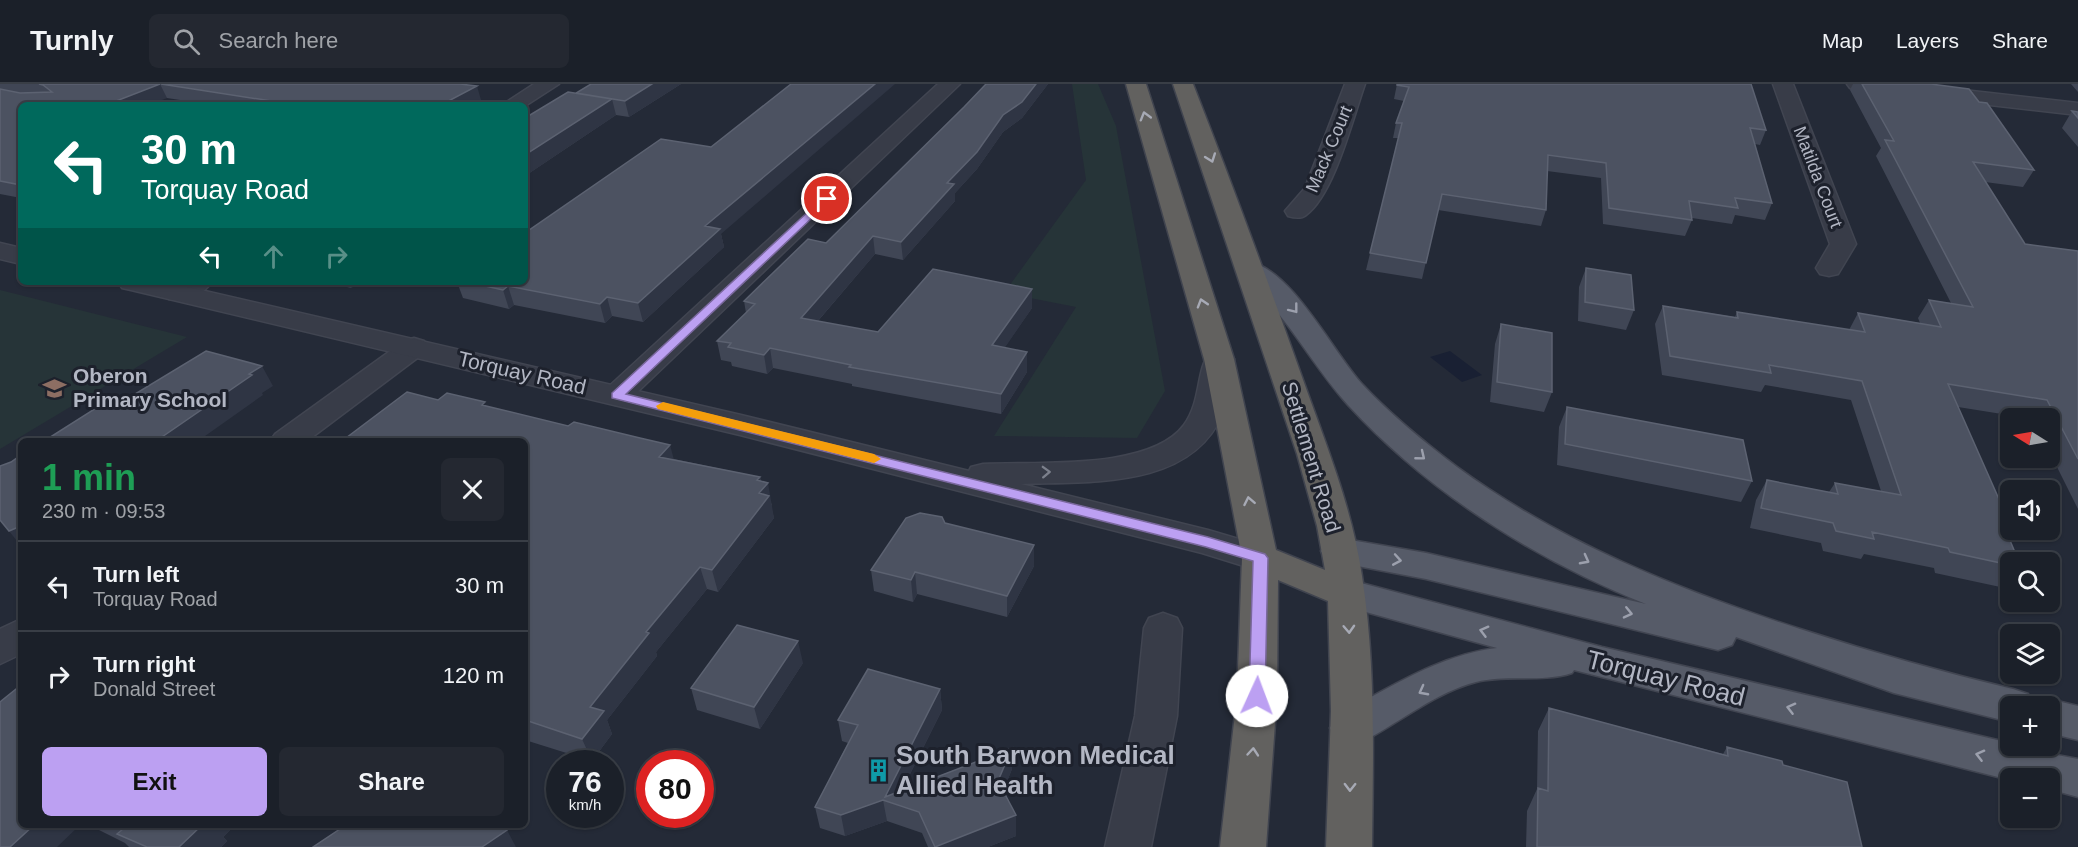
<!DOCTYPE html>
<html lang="en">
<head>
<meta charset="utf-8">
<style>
	body { margin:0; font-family:Helvetica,sans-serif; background:#242831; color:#f1f3f6; height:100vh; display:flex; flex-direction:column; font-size:22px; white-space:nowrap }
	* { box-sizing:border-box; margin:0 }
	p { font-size:20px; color:#a0a3a8 }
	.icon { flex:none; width:33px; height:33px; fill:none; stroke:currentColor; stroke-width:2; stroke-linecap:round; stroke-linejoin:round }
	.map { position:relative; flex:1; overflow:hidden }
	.sheet { position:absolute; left:18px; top:354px; width:510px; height:390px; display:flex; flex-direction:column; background:#1b2029; border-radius:9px; box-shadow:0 2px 4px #0004,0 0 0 2px #393e46 }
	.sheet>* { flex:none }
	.top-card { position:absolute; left:18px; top:18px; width:510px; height:183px; border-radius:9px; box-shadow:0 2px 4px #0004,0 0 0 2px #393e46; background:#00695c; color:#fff; overflow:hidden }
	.needle { width:39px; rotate:281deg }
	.fabs { position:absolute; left:2000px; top:324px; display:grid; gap:12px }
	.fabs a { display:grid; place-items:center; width:60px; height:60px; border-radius:9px; background:#1b2029; box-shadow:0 2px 4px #0004,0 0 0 2px #393e46; font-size:30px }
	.speed { position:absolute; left:546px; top:666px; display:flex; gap:12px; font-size:30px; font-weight:700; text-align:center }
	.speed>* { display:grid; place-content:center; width:78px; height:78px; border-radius:50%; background:#1b2029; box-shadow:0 2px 4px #0004,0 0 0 2px #393e46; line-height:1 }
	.speed small { font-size:15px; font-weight:400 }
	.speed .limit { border:9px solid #d22; background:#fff; color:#111 }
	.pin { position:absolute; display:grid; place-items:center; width:51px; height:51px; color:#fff; margin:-26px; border:3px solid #fff; border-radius:50%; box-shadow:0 2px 6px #0007 }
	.me { position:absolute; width:66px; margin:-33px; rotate:2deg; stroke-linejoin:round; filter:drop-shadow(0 0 4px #0008) }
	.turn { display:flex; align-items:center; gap:21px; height:126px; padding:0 24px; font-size:27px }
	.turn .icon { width:78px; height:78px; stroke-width:2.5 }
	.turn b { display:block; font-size:42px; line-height:51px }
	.lanes { display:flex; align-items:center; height:57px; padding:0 24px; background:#0003; justify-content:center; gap:30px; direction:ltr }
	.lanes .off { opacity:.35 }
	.round { display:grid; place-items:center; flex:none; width:63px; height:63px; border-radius:9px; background:#242831 }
	.summary { display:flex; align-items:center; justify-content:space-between; height:102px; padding:0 24px }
	h1 { font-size:36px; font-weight:700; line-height:45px; color:#1e9e55 }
	.button { display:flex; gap:12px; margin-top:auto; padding:12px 24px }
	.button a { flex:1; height:69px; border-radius:9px; background:#bca0f2; color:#111; font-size:24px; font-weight:700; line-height:69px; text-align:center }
	.button a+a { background:#242831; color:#f1f3f6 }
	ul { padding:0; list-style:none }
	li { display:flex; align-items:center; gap:18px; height:90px; padding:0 24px; border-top:2px solid #393e46 }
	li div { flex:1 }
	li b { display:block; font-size:22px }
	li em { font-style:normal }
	header { display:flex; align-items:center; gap:36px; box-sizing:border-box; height:84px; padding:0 30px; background:#1b2029; border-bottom:2px solid #393e46 }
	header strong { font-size:28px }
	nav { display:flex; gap:33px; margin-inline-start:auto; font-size:21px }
	.search { width:420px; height:54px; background:#242831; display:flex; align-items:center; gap:15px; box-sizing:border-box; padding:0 21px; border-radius:9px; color:#a0a3a8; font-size:22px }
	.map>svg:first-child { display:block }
	.green { fill:#263438 }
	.water { fill:#192033 }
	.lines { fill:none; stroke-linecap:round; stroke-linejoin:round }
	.minor-casing { stroke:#414551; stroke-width:3 }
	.tertiary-casing { stroke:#414551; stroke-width:3 }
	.primary-casing { stroke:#414551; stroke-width:3 }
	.trunk-casing { stroke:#40444f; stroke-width:3 }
	.minor { fill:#383c48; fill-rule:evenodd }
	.tertiary { fill:#383c48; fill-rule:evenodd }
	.primary { fill:#565b68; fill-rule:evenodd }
	.trunk { fill:#62615f; fill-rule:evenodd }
	.wall { fill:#404655 }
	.shaded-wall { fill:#2f3544 }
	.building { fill:#4c5261; stroke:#5c6271; stroke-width:1.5 }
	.oneway { stroke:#a7aab5 }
	.oneway2 { stroke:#9ca0ad }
	.oneway3 { stroke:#7c808c }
	.route { fill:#bca0f2; stroke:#7a689d; stroke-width:1.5 }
	.slow { fill:#f59e0b }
	.labels { text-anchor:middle; stroke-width:6; stroke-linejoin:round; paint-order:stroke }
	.far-street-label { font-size:18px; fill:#b3b7c4; stroke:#1d212c }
	.street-label { font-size:21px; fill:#b3b7c4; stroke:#1d212c }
	.poi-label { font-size:21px; font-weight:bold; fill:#b3b7c4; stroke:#1d212c; text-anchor:start }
	.near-street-label { font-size:26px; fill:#b3b7c4; stroke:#1d212c }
	.near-poi-label { font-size:26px; font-weight:bold; fill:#b3b7c4; stroke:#1d212c; text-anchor:start }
</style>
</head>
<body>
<header>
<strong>Turnly</strong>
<div class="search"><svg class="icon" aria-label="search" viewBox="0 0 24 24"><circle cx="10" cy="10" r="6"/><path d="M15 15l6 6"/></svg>Search here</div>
<nav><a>Map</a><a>Layers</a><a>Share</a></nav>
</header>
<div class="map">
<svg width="2078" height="763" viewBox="0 0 2078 763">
	<rect width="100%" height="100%" fill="#242a37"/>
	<path class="green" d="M 1072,0 L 1098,0 L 1116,42 L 1165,307 L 1137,354 L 994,352 L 1076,223 L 1004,209 L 1086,96 Z
		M 0,206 L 187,253 L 0,365 Z"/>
	<path class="water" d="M 1450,267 L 1482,291 L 1462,298 L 1430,273 Z"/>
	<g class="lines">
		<defs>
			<path id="minor" d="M 534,0 L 559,0 L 525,22 L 502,21 Z
				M 938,0 L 960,0 L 627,318 L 616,321 L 605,318 L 601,312 L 605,306 Z
				M 1345,0 L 1365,0 C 1353,34 1334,111 1306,131 C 1301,135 1295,134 1288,132 L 1285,127 L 1305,104 Z
				M 1773,0 L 1793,0 L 1856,160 L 1838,190 L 1829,192 L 1820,190 L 1816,184 L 1830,160 Z
				M 1847,0 L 1910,0 L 2078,19 L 2078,31 L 1857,6 L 1850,4 Z
				M 179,198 L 212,198 C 203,211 185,218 169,215 L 165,209 Z
				M 414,254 L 424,257 L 428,263 L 424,269 L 307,357 L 270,357 L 275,350 L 404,257 Z
				M 1163,529 L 1177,534 L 1182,544 L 1177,632 L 1151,763 L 1105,763 L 1135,632 L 1144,544 L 1149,534 Z
				M 21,535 L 21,570 L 0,580 L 0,545 Z"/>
			<path id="tertiary" d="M 0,159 L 21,164 L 21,180 L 0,175 Z
				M 118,198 L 166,198 L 741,331 L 969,387 L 971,383 L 983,380 C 1036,377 1150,387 1184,341 C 1201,318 1196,288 1209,269 L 1219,266 L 1229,269 L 1234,275 C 1231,294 1230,312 1223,329 C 1191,406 1089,397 1021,400 L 1208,446 L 1273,465 L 1278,474 L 1273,483 L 1260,487 L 1202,469 L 740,351 L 131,206 L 122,204 Z"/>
			<path id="primary" d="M 1251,178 C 1293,188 1333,268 1362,300 C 1391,331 1424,358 1457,383 C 1561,459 1679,506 1800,545 C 1871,568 1941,588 2013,605 L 2028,610 L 2033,622 L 2049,615 L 2078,622 L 2078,656 L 2049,649 L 2049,622 L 2010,622 L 2010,638 L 1894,609 L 1736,553 L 1732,561 L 1718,566 L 1426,495 L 1326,476 L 1321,467 L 1326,458 L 1339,454 L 1426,469 L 1646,520 C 1536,476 1429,409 1348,321 C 1310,279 1286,228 1242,192 L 1238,186 L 1242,180 Z
				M 1346,495 L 1602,563 L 2010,659 L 2010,662 L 2078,675 L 2078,713 L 2049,705 L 2049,694 L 2010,696 L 1574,586 L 1572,589 C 1541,599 1508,590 1476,598 C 1437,608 1401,637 1366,656 L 1351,661 L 1336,656 L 1330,644 L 1336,632 C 1388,605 1438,571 1497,564 L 1333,519 L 1327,509 L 1333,499 Z"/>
			<path id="trunk" d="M 1126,0 L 1146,0 L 1234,275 L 1276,466 L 1325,486 L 1317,442 L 1297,370 L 1173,0 L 1193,0 C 1231,97 1267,195 1302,293 C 1325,358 1352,423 1362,492 C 1376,581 1373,673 1372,763 L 1326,763 L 1331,627 L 1328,517 L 1278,496 L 1277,612 L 1266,763 L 1220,763 L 1237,612 L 1242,474 L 1204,275 Z"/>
		</defs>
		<use href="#minor" class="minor-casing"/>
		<use href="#tertiary" class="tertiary-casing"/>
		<use href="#primary" class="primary-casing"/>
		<use href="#trunk" class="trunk-casing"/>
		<use href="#minor" class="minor"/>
		<use href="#tertiary" class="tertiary"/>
		<use href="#primary" class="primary"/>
		<use href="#trunk" class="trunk"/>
	</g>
	<path class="wall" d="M 0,0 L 460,0 L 481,16 L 473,21 L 213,21 L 167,14 L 21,21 L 21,114 L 0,110 Z
		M 591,0 L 681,0 L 629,33 L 616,31 L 525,92 L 525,34 L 576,9 Z
		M 986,0 L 1048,0 L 1022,34 L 1003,48 L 977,85 L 955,109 L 955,117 L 903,176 L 875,170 L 818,237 L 878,248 L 1032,205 L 1032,224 L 1004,264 L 1027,268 L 1027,288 L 1001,330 L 852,302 L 852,300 L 773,284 L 767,290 L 732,282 L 731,278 L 721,276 L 717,257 L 746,229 L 744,217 L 826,159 L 964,23 Z
		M 1397,0 L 1766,46 L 1760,61 L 1755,60 L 1772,119 L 1765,136 L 1735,131 L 1732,140 L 1692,134 L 1692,136 L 1685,152 L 1603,140 L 1601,94 L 1547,87 L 1546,126 L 1541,142 L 1438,126 L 1422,195 L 1366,186 L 1398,54 L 1393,54 L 1396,39 L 1404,17 L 1394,15 Z
		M 1853,0 L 1931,0 L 2034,86 L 2023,103 L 1985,98 L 2025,160 L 2078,167 L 2078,425 L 2049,367 L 2049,334 L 2027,334 L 1958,323 L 2006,431 L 2002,437 L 2010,481 L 2010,497 L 2005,504 L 1935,489 L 1934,484 L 1864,470 L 1861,475 L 1823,467 L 1821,459 L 1750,444 L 1756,416 L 1767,396 L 1829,408 L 1835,399 L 1881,407 L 1851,316 L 1765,301 L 1761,308 L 1662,291 L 1655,240 L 1663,222 L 1735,233 L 1737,228 L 1849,246 L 1858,229 L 1920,239 L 1918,234 L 1929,216 L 1951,219 L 1876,72 L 1881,64 L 1850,6 Z
		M 2071,0 L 2078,0 L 2078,8 Z
		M 2072,27 L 2078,28 L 2078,63 L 2062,44 Z
		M 721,150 L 724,163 L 643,238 L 612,232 L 605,239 L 514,221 L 509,225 L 463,214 L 457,198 L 525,198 Z
		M 1586,184 L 1634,226 L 1626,246 L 1578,237 L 1579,203 Z
		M 327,198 L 361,198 L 351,204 Z
		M 1501,240 L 1552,308 L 1544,328 L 1490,318 L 1495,260 Z
		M 438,316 L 487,322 L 674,375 L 760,393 L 761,397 L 772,421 L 771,422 L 774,434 L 718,508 L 707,505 L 656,568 L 657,572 L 607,636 L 612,650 L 592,677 L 525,656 L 525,357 Z
		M 1567,323 L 1752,397 L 1741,418 L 1557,381 L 1559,343 Z
		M 1034,461 L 1034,482 L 1007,533 L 917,510 L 913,518 L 874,507 L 871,486 Z
		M 803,579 L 760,645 L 697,626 L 691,604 Z
		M 940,605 L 942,626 L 902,706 L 1012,664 L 1012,685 L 1003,707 L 1016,731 L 1016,752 L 988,763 L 928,763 L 922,749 L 887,737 L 845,752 L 820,744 L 815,723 L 848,659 L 842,657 L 838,636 Z
		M 1549,624 L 1723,670 L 1727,663 L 1783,681 L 1862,763 L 1526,763 L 1527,727 L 1537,705 L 1538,647 Z
		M 89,741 L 235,741 L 223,753 L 227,757 L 221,763 L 129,763 L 125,759 Z"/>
	<path class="shaded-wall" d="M 160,0 L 167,14 L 149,21 L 106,21 Z
		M 652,0 L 681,0 L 629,33 L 625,17 Z
		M 875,0 L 895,0 L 721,150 L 724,163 L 643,238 L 638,219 L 705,142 Z
		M 1036,0 L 1048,0 L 1022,34 L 1003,48 L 977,85 L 955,109 L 955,117 L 903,176 L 901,158 L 947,99 L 1003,31 Z
		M 477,2 L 481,16 L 473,21 L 441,21 Z
		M 612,15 L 616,31 L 525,92 L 525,71 Z
		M 873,152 L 875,170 L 804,253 L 801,234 Z
		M 348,198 L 361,198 L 351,204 Z
		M 508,202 L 514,221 L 509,225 L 503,206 Z
		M 1032,205 L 1032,224 L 993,281 L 992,261 Z
		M 607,213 L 612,232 L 605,239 L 600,220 Z
		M 770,264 L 773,284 L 767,290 L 764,271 Z
		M 1027,268 L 1027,288 L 1001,330 L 1001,310 Z
		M 262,282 L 273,302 L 262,309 L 263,311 L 198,357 L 156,357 Z
		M 670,361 L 676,383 L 659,373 Z
		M 760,393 L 762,405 L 768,399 L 774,434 L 718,508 L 712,486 L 757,396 Z
		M 21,442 L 21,462 L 9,447 Z
		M 1034,461 L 1034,482 L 1007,533 L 1007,512 Z
		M 700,483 L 707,505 L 656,568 L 657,572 L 607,636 L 612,650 L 592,677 L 582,655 L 590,623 L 646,548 Z
		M 915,488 L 917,510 L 913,518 L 911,496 Z
		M 798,557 L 803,579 L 760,645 L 754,623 Z
		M 940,605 L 942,626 L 895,720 L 885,713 Z
		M 1012,664 L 1012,685 L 999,718 L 998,697 Z
		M 883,716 L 887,737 L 845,752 L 841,731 Z
		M 1016,731 L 1016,752 L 988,763 L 935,763 Z
		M 34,741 L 80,741 L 57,763 L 10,763 Z
		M 202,741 L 235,741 L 223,753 L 227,757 L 221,763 L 179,763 Z
		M 507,746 L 516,763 L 482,763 Z"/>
	<path class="building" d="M 39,0 L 160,0 L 106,21 L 21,21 L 21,55 L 17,56 L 21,57 L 21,101 L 0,97 L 0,5 L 20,9 L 52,8 L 43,1 Z
		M 161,0 L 460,0 L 477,2 L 441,21 L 297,21 Z
		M 591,0 L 652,0 L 625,17 L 576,9 Z
		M 791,0 L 875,0 L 705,142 L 720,145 L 638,219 L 607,213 L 600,220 L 508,202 L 503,206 L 467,198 L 525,198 L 525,149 L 661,55 L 711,63 Z
		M 986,0 L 1036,0 L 1022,18 L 1003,31 L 977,68 L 947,99 L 954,100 L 901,158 L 873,152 L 801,234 L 878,248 L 933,185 L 1032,205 L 992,261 L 1027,268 L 1001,310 L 849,283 L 851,281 L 770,264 L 764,271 L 728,263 L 731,259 L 717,257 L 755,220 L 744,217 L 808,155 L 826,159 L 964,23 Z
		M 1397,0 L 1751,0 L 1766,46 L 1750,44 L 1772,119 L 1735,114 L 1738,124 L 1689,117 L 1692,136 L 1609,124 L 1606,79 L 1548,71 L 1546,126 L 1442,110 L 1426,179 L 1370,169 L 1402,39 L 1396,39 L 1409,3 L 1397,1 Z
		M 1862,0 L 1931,0 L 1969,5 L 1979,18 L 1987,19 L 2034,86 L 1973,78 L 2025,160 L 2078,167 L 2078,375 L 2047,316 L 1948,300 L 2006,431 L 1999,430 L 2019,478 L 2010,478 L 2010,481 L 1950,468 L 1948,464 L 1872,448 L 1874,455 L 1836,447 L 1833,439 L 1761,424 L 1767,396 L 1838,410 L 1835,399 L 1901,411 L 1862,297 L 1769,281 L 1771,289 L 1670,272 L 1663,222 L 1738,234 L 1737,228 L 1865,248 L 1858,229 L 1941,243 L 1929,216 L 1973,223 L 1885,56 L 1894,57 Z
		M 568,8 L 612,15 L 525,71 L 525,34 Z
		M 2072,27 L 2078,28 L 2078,34 Z
		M 1586,184 L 1631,191 L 1634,226 L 1585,218 Z
		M 1501,240 L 1552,249 L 1552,308 L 1497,298 Z
		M 206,267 L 262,282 L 249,290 L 252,291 L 156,357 L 44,357 L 115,312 L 127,315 Z
		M 407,308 L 438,316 L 447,309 L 485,318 L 482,321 L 568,342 L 574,338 L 640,354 L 670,361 L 659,373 L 760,393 L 757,396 L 768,399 L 759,409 L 769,412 L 712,486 L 700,483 L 646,548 L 649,549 L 590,623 L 604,627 L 582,655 L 525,636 L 525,357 L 342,357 Z
		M 1567,323 L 1743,356 L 1752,397 L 1565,360 Z
		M 21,371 L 21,442 L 9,447 L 0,436 L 0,382 L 11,378 Z
		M 920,429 L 942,433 L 945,439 L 1034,461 L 1007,512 L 915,488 L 911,496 L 871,486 L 906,434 Z
		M 737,541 L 798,557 L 754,623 L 691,604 Z
		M 868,585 L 940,605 L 885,713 L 1012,664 L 998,697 L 1016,731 L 935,763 L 919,728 L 883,716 L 841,731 L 815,723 L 858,641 L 838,636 Z
		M 21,601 L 21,741 L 34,741 L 10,763 L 0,763 L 0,618 Z
		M 1549,624 L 1728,672 L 1727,663 L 1782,677 L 1783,681 L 1847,698 L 1862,763 L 1537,763 L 1538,704 L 1548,707 Z
		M 114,741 L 202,741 L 179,763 L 147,763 L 117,750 L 123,745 Z
		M 346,741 L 503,741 L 507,746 L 482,763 L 313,763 Z"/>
	<defs><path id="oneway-chevron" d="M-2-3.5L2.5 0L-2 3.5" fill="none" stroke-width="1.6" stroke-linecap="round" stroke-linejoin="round" transform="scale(1.5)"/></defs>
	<g class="oneway">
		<use href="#oneway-chevron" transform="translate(1145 32) rotate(-106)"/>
		<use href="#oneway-chevron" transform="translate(1211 74) rotate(70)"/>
		<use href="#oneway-chevron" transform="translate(1202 219) rotate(-107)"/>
		<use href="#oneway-chevron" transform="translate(1249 417) rotate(-101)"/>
		<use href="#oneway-chevron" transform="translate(1349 545) rotate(87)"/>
		<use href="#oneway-chevron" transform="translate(1253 668) rotate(-85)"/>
		<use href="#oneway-chevron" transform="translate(1350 703) rotate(91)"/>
	</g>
	<g class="oneway2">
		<use href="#oneway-chevron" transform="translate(1294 225) rotate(52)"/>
		<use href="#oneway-chevron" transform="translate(1421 372) rotate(39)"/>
		<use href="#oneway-chevron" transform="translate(1397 476) rotate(10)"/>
		<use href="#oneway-chevron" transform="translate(1585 476) rotate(28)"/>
		<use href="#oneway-chevron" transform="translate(1628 529) rotate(13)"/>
		<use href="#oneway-chevron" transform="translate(1484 547) rotate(-165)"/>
		<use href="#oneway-chevron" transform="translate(1423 607) rotate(152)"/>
		<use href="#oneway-chevron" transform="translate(1791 624) rotate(-166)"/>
		<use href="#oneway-chevron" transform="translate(1980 671) rotate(-166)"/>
	</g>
	<use class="oneway3" href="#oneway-chevron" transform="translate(1046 388) rotate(-2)"/>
	<path class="route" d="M 824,113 L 832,115 L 626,310 L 1208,453 L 1265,470 L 1268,474 L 1265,612 L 1263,617 L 1251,617 L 1249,612 L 1253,477 L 1206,463 L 612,314 L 612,309 Z"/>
	<path class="slow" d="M 663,318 L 874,370 L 881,375 L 874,379 L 658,325 L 656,322 Z"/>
	<defs>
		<symbol id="school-bare" viewBox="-9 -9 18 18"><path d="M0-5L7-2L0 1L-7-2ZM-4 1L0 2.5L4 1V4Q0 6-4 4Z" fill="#8d6e63" stroke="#1d212c" stroke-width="2.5" paint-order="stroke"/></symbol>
		<symbol id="building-bare" viewBox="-9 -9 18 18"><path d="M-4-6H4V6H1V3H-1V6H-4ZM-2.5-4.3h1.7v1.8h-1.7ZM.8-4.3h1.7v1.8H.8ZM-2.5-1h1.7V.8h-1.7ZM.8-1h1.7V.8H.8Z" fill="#0f9aa8" stroke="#1d212c" stroke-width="2.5" paint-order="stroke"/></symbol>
	</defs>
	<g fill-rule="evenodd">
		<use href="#school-bare" x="38" y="288" width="33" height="33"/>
		<use href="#building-bare" x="862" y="670" width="33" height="33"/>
	</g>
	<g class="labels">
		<g class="far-street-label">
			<text transform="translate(1329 65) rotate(-67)" y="6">Mack Court</text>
			<text transform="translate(1818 93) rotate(69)" y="6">Matilda Court</text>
		</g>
		<g class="street-label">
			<text transform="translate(522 289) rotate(13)" y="7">Torquay Road</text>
			<text transform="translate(1311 373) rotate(73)" y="7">Settlement Road</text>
		</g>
		<g class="poi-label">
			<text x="73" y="299">Oberon<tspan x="73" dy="24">Primary School</tspan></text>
		</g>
		<g class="near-street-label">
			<text transform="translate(1666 594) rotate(14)" y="9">Torquay Road</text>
		</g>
		<g class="near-poi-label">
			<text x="896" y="680">South Barwon Medical<tspan x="896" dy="30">Allied Health</tspan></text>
		</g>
	</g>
</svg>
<div class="fabs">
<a><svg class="needle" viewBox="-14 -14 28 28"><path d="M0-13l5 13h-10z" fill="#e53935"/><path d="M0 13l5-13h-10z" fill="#a0a3a8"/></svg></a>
<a><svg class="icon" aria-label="sound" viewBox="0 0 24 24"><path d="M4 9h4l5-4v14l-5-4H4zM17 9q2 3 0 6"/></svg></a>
<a><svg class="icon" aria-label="search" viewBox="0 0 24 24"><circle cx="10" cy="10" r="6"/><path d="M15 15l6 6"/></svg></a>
<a><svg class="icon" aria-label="layers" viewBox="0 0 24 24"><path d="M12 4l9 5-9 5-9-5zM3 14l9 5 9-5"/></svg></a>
<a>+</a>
<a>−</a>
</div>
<div class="speed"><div>76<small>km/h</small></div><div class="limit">80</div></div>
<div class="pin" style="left:827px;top:115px;background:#d93025"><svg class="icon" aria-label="arrive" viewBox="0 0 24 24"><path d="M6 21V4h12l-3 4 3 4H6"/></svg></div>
<svg class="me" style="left:1257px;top:612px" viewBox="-20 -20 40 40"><circle r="19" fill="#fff"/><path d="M0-13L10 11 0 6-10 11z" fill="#bca0f2"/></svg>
<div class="top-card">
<div class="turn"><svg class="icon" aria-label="left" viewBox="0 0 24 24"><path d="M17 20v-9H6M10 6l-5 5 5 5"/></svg><div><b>30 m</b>Torquay Road</div></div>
<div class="lanes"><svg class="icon" aria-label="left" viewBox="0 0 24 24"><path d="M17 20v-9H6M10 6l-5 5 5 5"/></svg><svg class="icon off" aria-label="ahead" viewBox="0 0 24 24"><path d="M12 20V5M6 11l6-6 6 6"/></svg><svg class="icon off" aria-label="right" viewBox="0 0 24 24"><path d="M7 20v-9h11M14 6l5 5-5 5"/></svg></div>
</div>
<section class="sheet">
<div class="summary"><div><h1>1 min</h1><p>230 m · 09:53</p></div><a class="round"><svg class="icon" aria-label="close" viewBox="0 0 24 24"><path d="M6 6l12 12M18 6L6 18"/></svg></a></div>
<ul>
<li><svg class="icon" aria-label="left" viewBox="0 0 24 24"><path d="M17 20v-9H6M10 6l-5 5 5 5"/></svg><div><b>Turn left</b><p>Torquay Road</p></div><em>30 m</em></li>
<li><svg class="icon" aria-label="right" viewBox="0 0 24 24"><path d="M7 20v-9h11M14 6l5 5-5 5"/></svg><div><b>Turn right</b><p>Donald Street</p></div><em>120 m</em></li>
</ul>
<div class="button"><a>Exit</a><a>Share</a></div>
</section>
</div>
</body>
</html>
